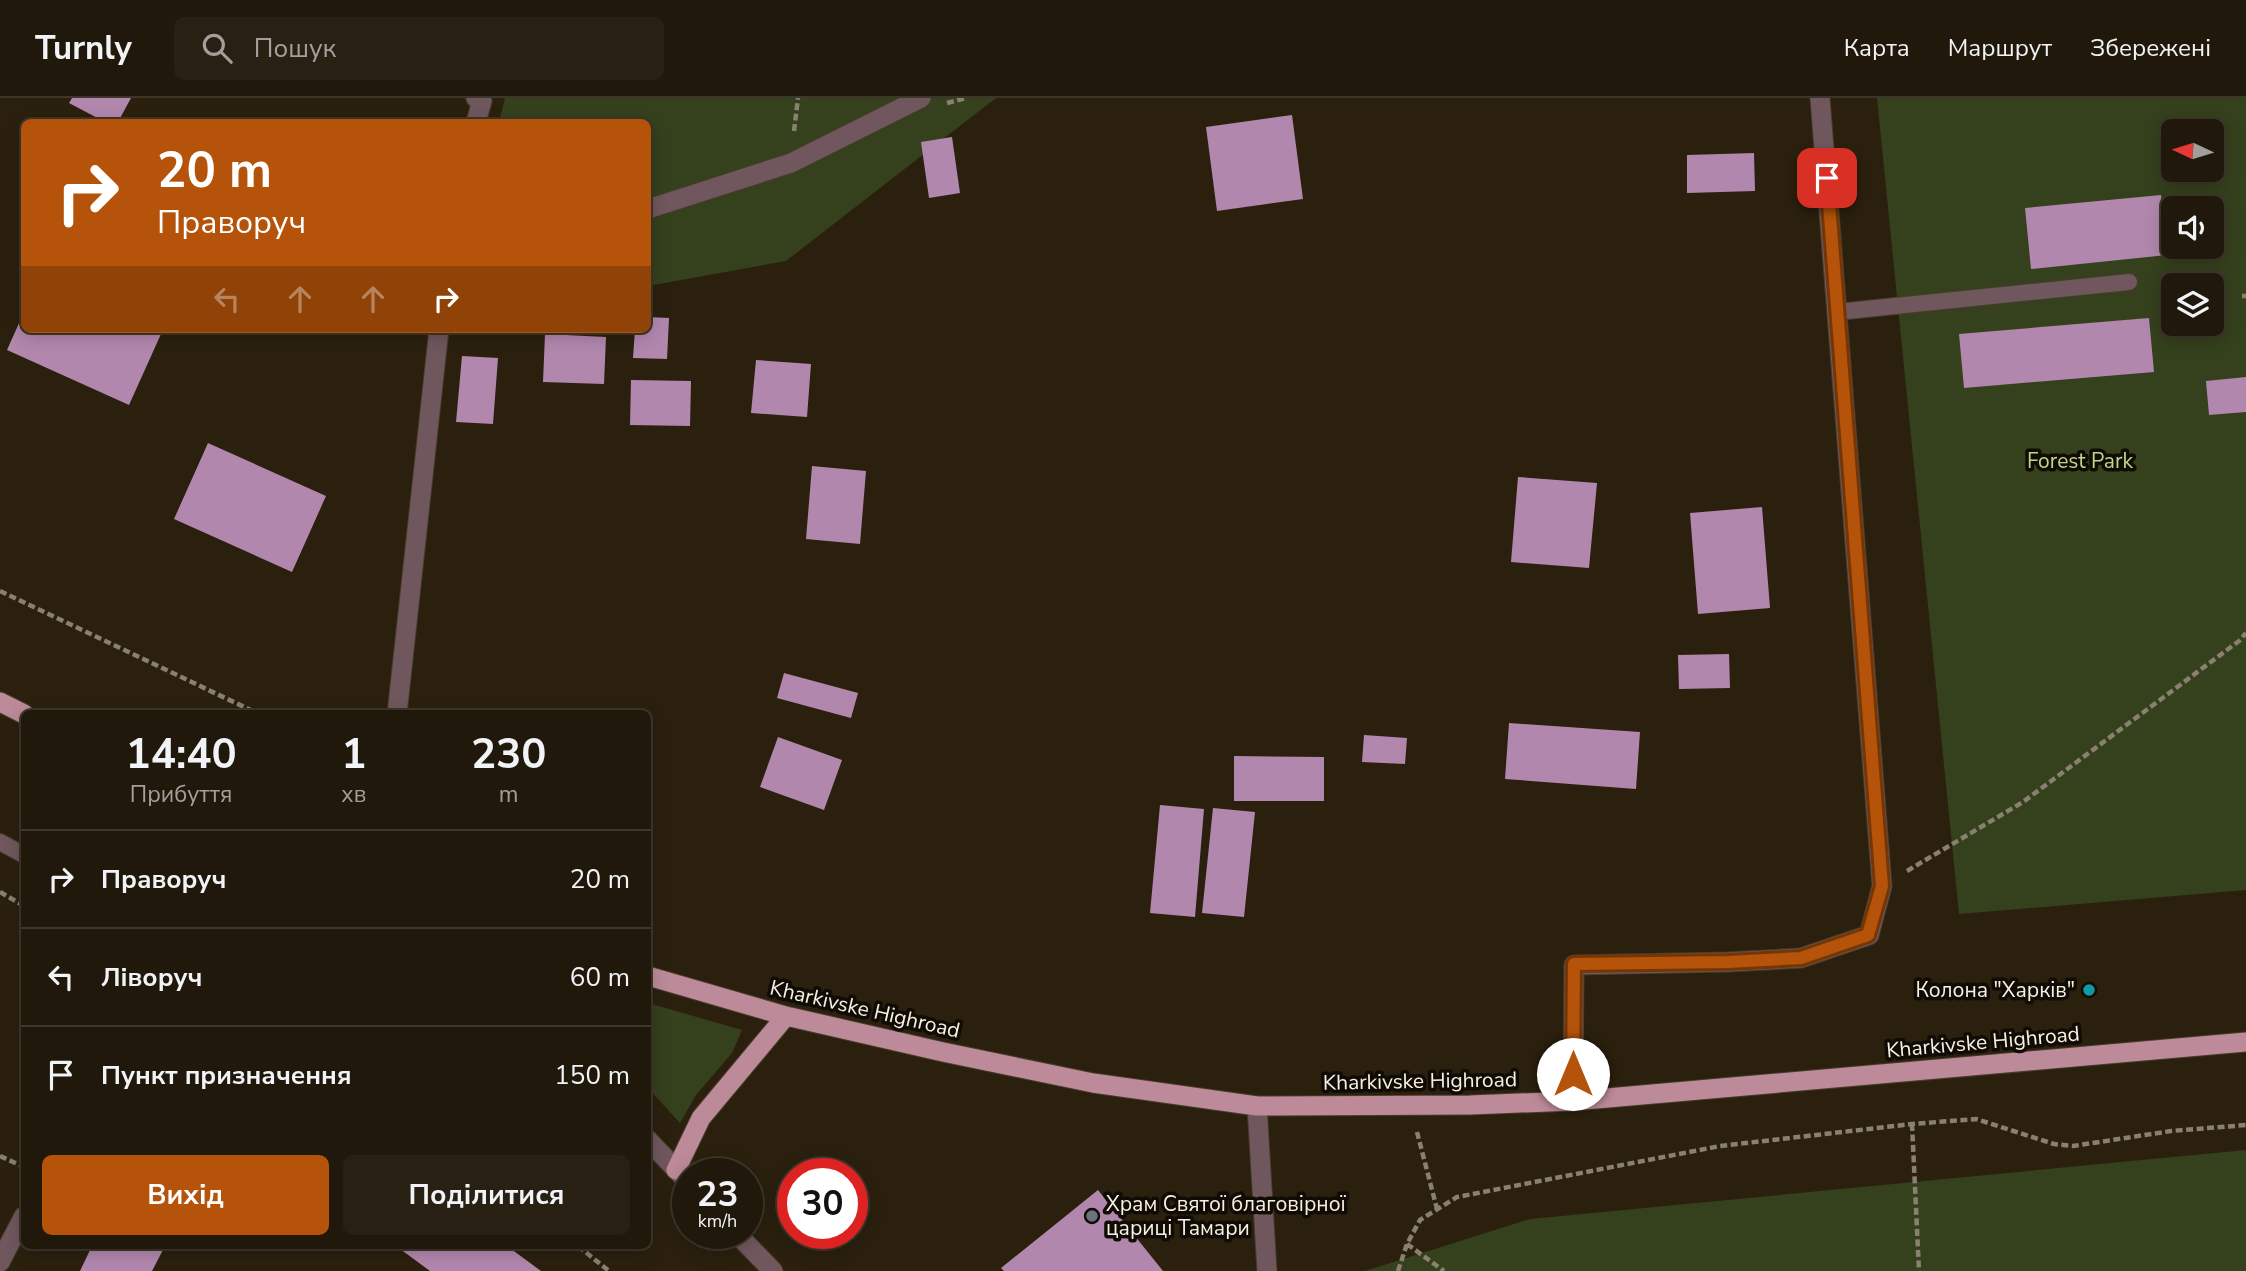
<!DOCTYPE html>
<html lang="uk">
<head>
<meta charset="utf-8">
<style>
	body { margin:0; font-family:"Nunito Sans",sans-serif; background:#282113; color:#f1f3f6; height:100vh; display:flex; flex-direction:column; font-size:26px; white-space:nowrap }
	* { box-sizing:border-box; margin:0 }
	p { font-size:23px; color:#a2a09c }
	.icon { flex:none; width:38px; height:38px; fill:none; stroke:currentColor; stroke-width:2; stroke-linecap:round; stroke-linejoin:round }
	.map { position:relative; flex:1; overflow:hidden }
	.details { position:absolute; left:21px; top:612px; width:630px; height:539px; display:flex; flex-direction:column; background:#20180a; border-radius:10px; box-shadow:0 4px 18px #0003,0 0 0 2px #3d372b }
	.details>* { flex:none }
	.banner { position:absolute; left:21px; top:21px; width:630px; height:214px; border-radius:10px; box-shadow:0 4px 18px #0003,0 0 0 2px #3d372b; background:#b45309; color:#fff; overflow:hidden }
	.needle { width:46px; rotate:274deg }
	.fabs { position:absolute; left:2161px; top:21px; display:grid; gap:14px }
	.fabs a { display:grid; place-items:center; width:63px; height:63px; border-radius:10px; background:#20180a; box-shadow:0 4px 18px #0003,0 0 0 2px #3d372b; font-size:35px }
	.speed { position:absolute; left:672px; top:1060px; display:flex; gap:14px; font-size:35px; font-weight:700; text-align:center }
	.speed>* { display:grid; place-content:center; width:91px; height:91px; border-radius:50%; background:#20180a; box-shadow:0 4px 18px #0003,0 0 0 2px #3d372b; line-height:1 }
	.speed small { font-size:18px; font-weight:400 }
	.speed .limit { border:10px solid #d22; background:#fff; color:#111 }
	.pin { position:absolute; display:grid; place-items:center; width:60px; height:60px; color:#fff; margin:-30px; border-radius:14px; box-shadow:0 4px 10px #0006 }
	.me { position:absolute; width:77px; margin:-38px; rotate:0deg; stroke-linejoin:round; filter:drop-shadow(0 0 5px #0008) }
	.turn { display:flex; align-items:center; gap:24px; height:147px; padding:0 21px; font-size:32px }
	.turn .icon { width:91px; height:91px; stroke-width:2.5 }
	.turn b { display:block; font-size:49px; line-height:60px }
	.lanes { display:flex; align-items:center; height:66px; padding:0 21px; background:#0003; justify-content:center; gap:35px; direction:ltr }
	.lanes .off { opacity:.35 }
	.eta { display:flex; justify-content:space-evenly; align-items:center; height:119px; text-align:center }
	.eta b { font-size:42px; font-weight:700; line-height:49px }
	.action { display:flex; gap:14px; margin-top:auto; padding:14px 21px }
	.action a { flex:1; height:80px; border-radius:10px; background:#b45309; color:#fff; font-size:28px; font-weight:700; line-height:80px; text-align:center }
	.action a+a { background:#282113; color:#f1f3f6 }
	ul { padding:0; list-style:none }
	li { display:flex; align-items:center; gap:21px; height:98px; padding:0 21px; border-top:2px solid #3d372b }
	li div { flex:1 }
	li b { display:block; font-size:26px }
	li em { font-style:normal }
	header { display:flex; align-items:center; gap:42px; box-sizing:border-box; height:98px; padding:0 35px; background:#20180a; border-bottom:2px solid #3d372b }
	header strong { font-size:33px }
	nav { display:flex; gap:38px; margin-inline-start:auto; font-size:24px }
	.search { width:490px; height:63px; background:#282113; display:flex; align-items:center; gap:18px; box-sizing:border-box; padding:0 24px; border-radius:10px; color:#a2a09c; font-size:26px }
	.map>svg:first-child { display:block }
	.green { fill:#35401d; fill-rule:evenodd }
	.building { fill:#b287ae }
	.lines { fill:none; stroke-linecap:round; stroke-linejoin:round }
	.service-casing { stroke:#483d2c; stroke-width:18 }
	.minor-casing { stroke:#483d2c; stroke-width:21 }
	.tertiary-casing { stroke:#483d2c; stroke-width:21 }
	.primary-casing { stroke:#483d2c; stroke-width:21 }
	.path { stroke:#898071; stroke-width:4.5; stroke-dasharray:7 3.5; stroke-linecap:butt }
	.service { stroke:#6f575d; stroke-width:16 }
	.minor { stroke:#6f575d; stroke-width:19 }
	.tertiary { stroke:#6f575d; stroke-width:19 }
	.primary { stroke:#bc8a98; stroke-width:19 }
	.route-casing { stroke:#753606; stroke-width:18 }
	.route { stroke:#b45309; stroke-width:12 }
	.culture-dot { fill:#0f9aa8; stroke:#100b04; stroke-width:2.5 }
	.worship-dot { fill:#6b7280; stroke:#100b04; stroke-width:2.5 }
	.labels { text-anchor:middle; stroke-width:7; stroke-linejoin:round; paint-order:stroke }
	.park-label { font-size:21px; fill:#bdd78a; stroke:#100b04 }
	.poi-label { font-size:21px; fill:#f7f0e4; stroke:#100b04; text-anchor:end }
	.street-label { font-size:21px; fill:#f7f0e4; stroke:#100b04 }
</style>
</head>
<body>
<header>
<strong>Turnly</strong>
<div class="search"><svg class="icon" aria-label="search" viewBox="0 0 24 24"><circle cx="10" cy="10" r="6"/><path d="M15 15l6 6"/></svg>Пошук</div>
<nav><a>Карта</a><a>Маршрут</a><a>Збережені</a></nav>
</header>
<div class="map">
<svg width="2246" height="1173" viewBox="0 0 2246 1173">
	<rect width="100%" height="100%" fill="#2b200e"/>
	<path class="green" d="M 505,0 L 996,0 L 786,163 L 648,188 L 648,24 L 499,24 Z
		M 1877,0 L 2246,0 L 2246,792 L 1959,816 ZM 2174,33 L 2212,33 L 2212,72 L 2174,72 ZM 2174,110 L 2212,110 L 2212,149 L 2174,149 ZM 2174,187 L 2212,187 L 2212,226 L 2174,226 Z
		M 648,905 L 742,932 L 732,955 L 696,997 L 680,1025 L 648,990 Z
		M 2246,1052 L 2246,1173 L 1365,1173 L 1530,1121 Z"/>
	<path class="building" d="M 72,0 L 131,0 L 118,24 L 105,24 L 69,5 Z
		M 1292,17 L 1303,101 L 1217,113 L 1206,29 Z
		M 952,39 L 960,95 L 929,100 L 921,44 Z
		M 1754,55 L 1755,93 L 1687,95 L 1687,57 Z
		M 2161,97 L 2167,157 L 2031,171 L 2025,110 Z
		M 24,214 L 24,231 L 149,231 L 161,236 L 129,307 L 7,252 Z
		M 648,219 L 669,220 L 667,261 L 633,260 L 635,231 L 648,231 Z
		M 2149,220 L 2154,274 L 1964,290 L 1959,236 Z
		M 545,236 L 606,239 L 604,286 L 543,284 Z
		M 462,258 L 498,260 L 493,326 L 456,324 Z
		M 756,262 L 811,266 L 807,319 L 751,315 Z
		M 2246,279 L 2246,314 L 2209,317 L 2206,283 Z
		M 631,282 L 691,283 L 690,328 L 630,327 Z
		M 208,345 L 326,398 L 292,474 L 174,421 Z
		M 812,368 L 866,373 L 860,446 L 806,441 Z
		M 1518,379 L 1597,385 L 1589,470 L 1511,464 Z
		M 1762,409 L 1770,510 L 1698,516 L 1690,415 Z
		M 1729,556 L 1730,590 L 1679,591 L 1678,557 Z
		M 784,575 L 858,595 L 851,620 L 777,600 Z
		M 1509,625 L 1640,634 L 1636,691 L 1505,681 Z
		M 1364,637 L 1407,640 L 1405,666 L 1362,664 Z
		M 778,639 L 842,662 L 824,712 L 760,689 Z
		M 1234,658 L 1324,659 L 1324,703 L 1234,703 Z
		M 1160,707 L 1204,711 L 1195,819 L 1150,815 Z
		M 1213,710 L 1255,714 L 1244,819 L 1202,815 Z
		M 1098,1092 L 1163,1173 L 1004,1173 L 1001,1170 Z
		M 92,1148 L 165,1148 L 152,1173 L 80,1173 Z
		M 396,1148 L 507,1148 L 541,1173 L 430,1173 Z"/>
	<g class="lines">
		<defs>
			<path id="service" d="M 1837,214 L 2129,184
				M 0,744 L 24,757"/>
			<path id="minor" d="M 476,0 L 482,3 L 476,24
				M 648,111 L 791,65 L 921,0
				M 397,616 L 439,231
				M 1573,1003 L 1574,867 L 1728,864 L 1801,860 L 1869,837 L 1882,788 L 1820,0
				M 0,1164 L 24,1118"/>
			<path id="tertiary" d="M 1257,1008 L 1267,1173
				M 648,1042 L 688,1084
				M 737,1136 L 773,1173"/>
			<path id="primary" d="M 0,604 L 24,616
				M 648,878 L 786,918 L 943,954 L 1093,985 L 1257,1008 L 1470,1007 L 1573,1003 L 2246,944
				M 676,1072 L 701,1020 L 786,918"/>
		</defs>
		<use href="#service" class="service-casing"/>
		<use href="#minor" class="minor-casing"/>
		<use href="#tertiary" class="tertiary-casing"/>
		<use href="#primary" class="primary-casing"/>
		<path class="path" d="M 947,5 L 966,0
			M 794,33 L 798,0
			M 2242,198 L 2246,198
			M 0,493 L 259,616
			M 1907,773 L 2023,704 L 2239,543 L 2246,535
			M 0,794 L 24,808
			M 1912,1026 L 1919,1173
			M 1417,1034 L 1437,1111
			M 0,1058 L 24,1069
			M 1407,1146 L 1444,1173
			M 578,1148 L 609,1173
			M 1398,1173 L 1407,1146 L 1420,1122 L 1457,1099 L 1720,1048 L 1912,1026 L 1976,1021 L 2054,1046 L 2073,1048 L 2171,1033 L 2246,1027"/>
		<use href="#service" class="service"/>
		<use href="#minor" class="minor"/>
		<use href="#tertiary" class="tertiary"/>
		<use href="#primary" class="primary"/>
	</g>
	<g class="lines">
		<defs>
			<path id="route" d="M 1573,976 L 1574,866 L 1728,864 L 1801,860 L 1868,837 L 1882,788 L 1827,80"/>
		</defs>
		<use href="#route" class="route-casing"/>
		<use href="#route" class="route"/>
	</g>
	<circle class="culture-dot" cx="2089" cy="892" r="7"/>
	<circle class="worship-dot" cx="1092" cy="1118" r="7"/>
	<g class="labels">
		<g class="park-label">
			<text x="2080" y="370">Forest Park</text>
		</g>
		<g class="poi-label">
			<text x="2075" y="899">Колона "Харків"</text>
			<text x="1106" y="1113" text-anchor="start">Храм Святої благовірної<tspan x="1106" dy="24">цариці Тамари</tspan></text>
		</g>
		<g class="street-label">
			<text transform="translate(865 911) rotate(13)" y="7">Kharkivske Highroad</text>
			<text transform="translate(1983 944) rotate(-5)" y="7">Kharkivske Highroad</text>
			<text transform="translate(1420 983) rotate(-1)" y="7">Kharkivske Highroad</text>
		</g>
	</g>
</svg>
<div class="fabs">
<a><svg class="needle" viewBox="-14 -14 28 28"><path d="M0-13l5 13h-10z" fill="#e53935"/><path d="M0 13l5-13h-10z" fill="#a2a09c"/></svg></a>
<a><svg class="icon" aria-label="sound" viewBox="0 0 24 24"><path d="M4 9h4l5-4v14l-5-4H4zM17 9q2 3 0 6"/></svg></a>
<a><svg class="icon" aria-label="layers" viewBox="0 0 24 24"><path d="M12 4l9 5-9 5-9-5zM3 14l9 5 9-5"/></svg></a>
</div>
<div class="speed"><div>23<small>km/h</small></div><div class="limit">30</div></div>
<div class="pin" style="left:1827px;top:80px;background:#d93025"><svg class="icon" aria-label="arrive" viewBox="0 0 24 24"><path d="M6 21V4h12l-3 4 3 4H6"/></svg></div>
<svg class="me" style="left:1573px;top:976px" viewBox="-20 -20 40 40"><circle r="19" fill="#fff"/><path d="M0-13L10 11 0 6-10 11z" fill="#b45309"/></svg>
<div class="banner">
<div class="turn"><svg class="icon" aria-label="right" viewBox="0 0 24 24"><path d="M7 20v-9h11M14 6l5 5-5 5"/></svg><div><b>20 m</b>Праворуч</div></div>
<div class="lanes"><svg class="icon off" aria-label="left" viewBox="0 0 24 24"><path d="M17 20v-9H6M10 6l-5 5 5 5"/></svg><svg class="icon off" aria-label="ahead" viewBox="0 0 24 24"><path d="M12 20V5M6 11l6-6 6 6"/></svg><svg class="icon off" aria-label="ahead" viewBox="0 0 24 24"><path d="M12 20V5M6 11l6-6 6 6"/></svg><svg class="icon" aria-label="right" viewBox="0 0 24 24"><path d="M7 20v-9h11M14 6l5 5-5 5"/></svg></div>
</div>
<section class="details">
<div class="eta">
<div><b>14:40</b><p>Прибуття</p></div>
<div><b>1</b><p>хв</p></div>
<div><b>230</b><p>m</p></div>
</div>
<ul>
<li><svg class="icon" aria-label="right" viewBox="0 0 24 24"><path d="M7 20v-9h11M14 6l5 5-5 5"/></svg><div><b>Праворуч</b></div><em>20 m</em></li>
<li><svg class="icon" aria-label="left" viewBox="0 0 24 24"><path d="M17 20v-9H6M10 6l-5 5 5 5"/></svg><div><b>Ліворуч</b></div><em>60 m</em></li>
<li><svg class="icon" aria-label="arrive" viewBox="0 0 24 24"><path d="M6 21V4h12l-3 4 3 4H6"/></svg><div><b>Пункт призначення</b></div><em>150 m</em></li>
</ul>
<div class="action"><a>Вихід</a><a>Поділитися</a></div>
</section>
</div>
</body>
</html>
